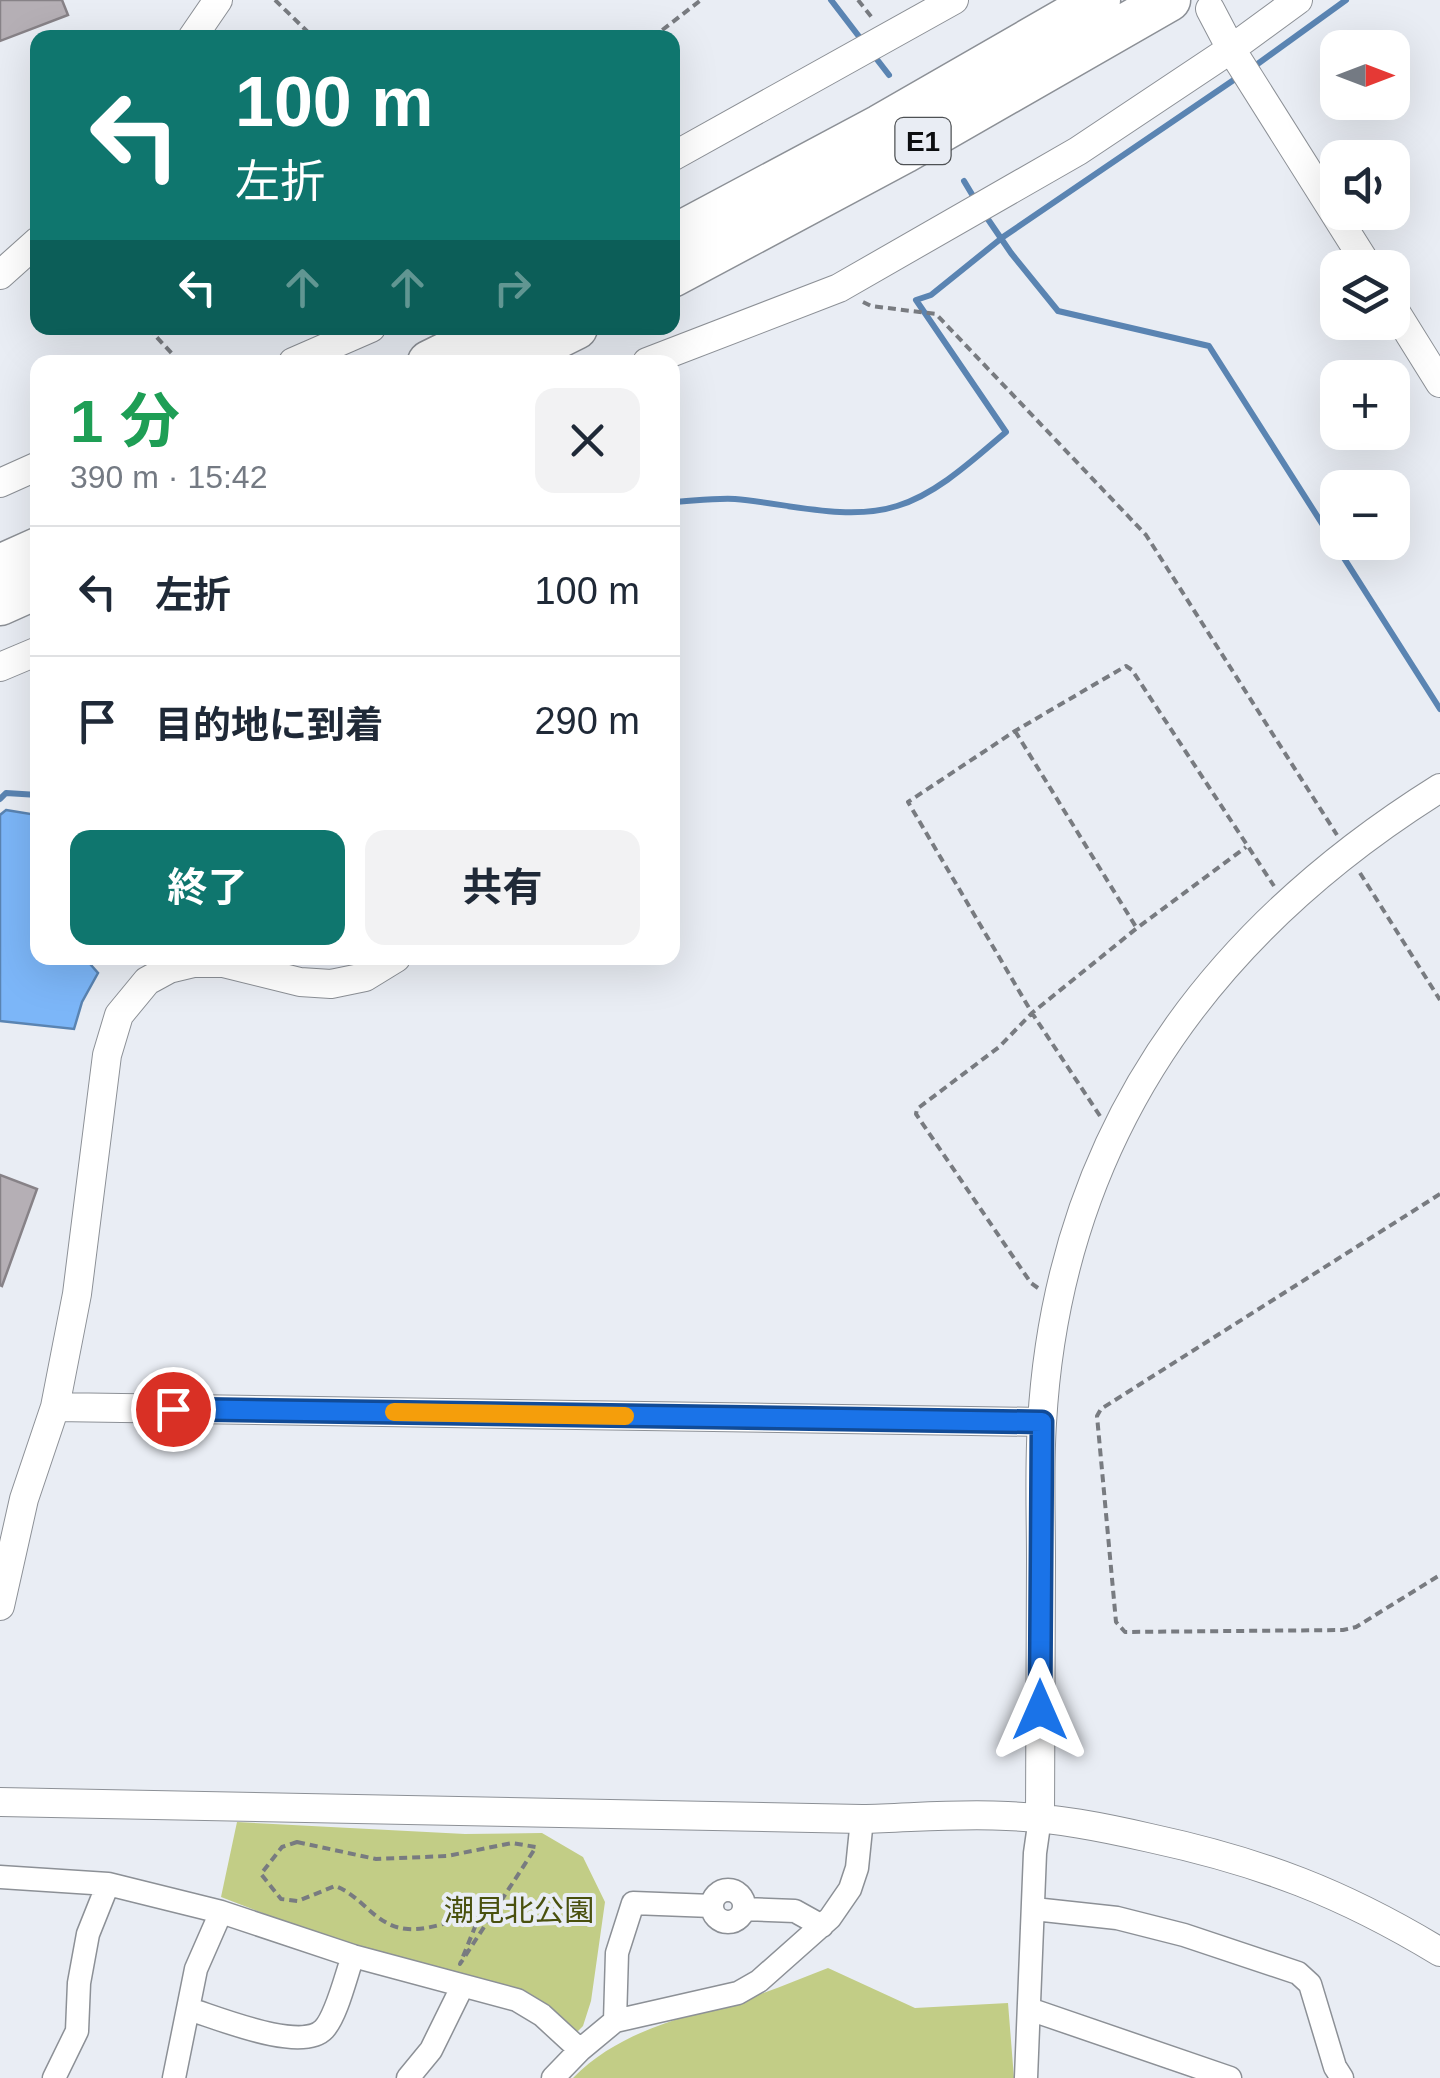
<!DOCTYPE html>
<html lang="ja">
<head>
<meta charset="utf-8">
<style>
	body { margin:0; font-family:Helvetica,"Noto Sans JP",sans-serif; background:#f2f2f3; color:#1f2937; height:100vh; display:flex; flex-direction:column; font-size:38px; white-space:nowrap }
	* { box-sizing:border-box; margin:0 }
	p { font-size:32px; color:#747a83 }
	.icon { flex:none; width:55px; height:55px; fill:none; stroke:currentColor; stroke-width:2; stroke-linecap:round; stroke-linejoin:round }
	.map { position:relative; flex:1; overflow:hidden }
	.details { position:absolute; left:30px; top:355px; width:650px; height:610px; display:flex; flex-direction:column; background:#fff; border-radius:20px; box-shadow:0 10px 40px #0002 }
	.details>* { flex:none }
	.top-card { position:absolute; left:30px; top:30px; width:650px; height:305px; border-radius:20px; box-shadow:0 10px 40px #0002; background:#0f766e; color:#fff; overflow:hidden }
	.needle { width:65px; rotate:90deg }
	.fabs { position:absolute; left:1320px; top:30px; display:grid; gap:20px }
	.fabs a { display:grid; place-items:center; width:90px; height:90px; border-radius:20px; background:#fff; box-shadow:0 10px 40px #0002; font-size:50px }
	.pin { position:absolute; display:grid; place-items:center; width:85px; height:85px; color:#fff; margin:-42px; border:5px solid #fff; border-radius:50%; box-shadow:0 2px 10px #0007 }
	.me { position:absolute; width:110px; margin:-55px; rotate:0deg; stroke-linejoin:round; filter:drop-shadow(0 0 8px #0008) }
	.turn { display:flex; align-items:center; gap:35px; height:210px; padding:0 40px; font-size:45px }
	.turn .icon { width:130px; height:130px; stroke-width:2.5 }
	.turn b { display:block; font-size:70px; line-height:85px }
	.lanes { display:flex; align-items:center; height:95px; padding:0 40px; background:#0003; justify-content:center; gap:50px; direction:ltr }
	.lanes .off { opacity:.35 }
	.round { display:grid; place-items:center; flex:none; width:105px; height:105px; border-radius:20px; background:#f2f2f3 }
	.overview { display:flex; align-items:center; justify-content:space-between; height:170px; padding:0 40px }
	h1 { font-size:60px; font-weight:700; line-height:75px; color:#1e9e55 }
	.action { display:flex; gap:20px; margin-top:auto; padding:20px 40px }
	.action a { flex:1; height:115px; border-radius:20px; background:#0f766e; color:#fff; font-size:40px; font-weight:700; line-height:115px; text-align:center }
	.action a+a { background:#f2f2f3; color:#1f2937 }
	ul { padding:0; list-style:none }
	li { display:flex; align-items:center; gap:30px; height:130px; padding:0 40px; border-top:2px solid #e0e1e3 }
	li div { flex:1 }
	li b { display:block; font-size:38px }
	li em { font-style:normal }
	.map>svg:first-child { display:block }
	.green { fill:#c2cd86 }
	.water { fill:#7cb6f8; stroke:#5a84b2; stroke-width:2.5 }
	.lines { fill:none; stroke-linecap:round; stroke-linejoin:round }
	.stream { stroke:#5a84b2; stroke-width:6 }
	.building { fill:#b5afb5; stroke:#878287; stroke-width:2.5 }
	.minor-casing { stroke:#8c9096; stroke-width:25 }
	.tertiary-casing { stroke:#8c9096; stroke-width:30 }
	.motorway-casing { stroke:#8c9096; stroke-width:45 }
	.path { stroke:#787b80; stroke-width:4; stroke-dasharray:8 5; stroke-linecap:butt }
	.minor { stroke:#fff; stroke-width:22 }
	.tertiary { stroke:#fff; stroke-width:28 }
	.motorway { stroke:#fff; stroke-width:42 }
	.route-casing { stroke:#114b97; stroke-width:25 }
	.route { stroke:#1a73e8; stroke-width:18 }
	.slow { stroke:#f59e0b; stroke-width:18 }
	.labels { text-anchor:middle; stroke-width:8; stroke-linejoin:round; paint-order:stroke }
	.shield { fill:#e9edf4; stroke:#4e5154; stroke-width:2.5 }
	.shield-label { font-size:28px; font-weight:bold; fill:#0c0e10 }
	.park-label { font-size:30px; fill:#49500e; stroke:#e9edf4 }
</style>
</head>
<body>
<div class="map">
<svg width="1440" height="2078" viewBox="0 0 1440 2078">
	<rect width="100%" height="100%" fill="#e9edf4"/>
	<path class="green" d="M 237,1822 L 465,1834 L 542,1833 L 583,1857 L 605,1902 L 591,2001 L 583,2026 L 576,2033 L 221,1897 Z
		M 828,1968 L 915,2008 L 1008,2003 L 1014,2078 L 573,2078 C 620,2030 685,2017 748,1998 C 775,1990 801,1978 828,1968 Z"/>
	<path class="water" d="M 6,810 L 37,815 L 38,958 L 100,958 L 91,965 L 98,973 L 82,1002 L 74,1029 L 0,1021 L 0,815 Z"/>
	<g class="lines">
		<path class="stream" d="M 831,0 L 864,43
			M 872,53 L 889,75
			M 1252,68 L 1346,0
			M 964,181 L 976,201
			M 983,212 L 1011,253 L 1058,311 L 1209,346 L 1440,709
			M 672,502 C 693,501 714,498 735,499 C 785,503 847,522 897,506 C 937,494 974,459 1006,432 L 916,300 L 931,295 L 1003,237 L 1241,75
			M 0,799 L 6,793 L 38,795"/>
	</g>
	<path class="building" d="M 0,0 L 62,0 L 68,15 L 0,41 Z
		M 0,1175 L 37,1189 L 2,1286 L 0,1285 Z"/>
	<g class="lines">
		<defs>
			<path id="minor" d="M 0,1877 L 108,1884 L 221,1912 L 353,1956 L 517,2000 L 542,2015 L 580,2050
				M712 1906a16 16 0 1 1 32 0a16 16 0 1 1-32 0Z
				M 744,1909 L 795,1911 L 822,1926
				M 1034,1909 L 1117,1918 L 1184,1935 L 1298,1973 L 1310,1984 L 1335,2067 L 1342,2078
				M 189,2009 C 218,2018 302,2053 324,2029 C 337,2015 346,1975 353,1956
				M 1029,2009 L 1230,2078
				M 615,2021 L 617,1953 L 633,1903 L 712,1906
				M 54,2078 L 77,2031 L 79,1983 L 88,1934 L 108,1884
				M 174,2078 L 196,1969 L 221,1912
				M 408,2078 L 431,2050 L 462,1987
				M 553,2078 L 580,2050 L 615,2021 L 738,1993 L 759,1981 L 830,1918 L 850,1889 L 857,1868 L 862,1819
				M 1026,2078 L 1035,1853 L 1040,1818"/>
			<path id="tertiary" d="M 1210,9 L 1231,49 L 1369,268
				M 192,38 L 218,0
				M 672,157 L 954,0
				M 0,275 L 38,241
				M 1392,306 L 1440,383
				M 293,362 L 371,328
				M 647,362 L 839,288 L 1078,151 L 1231,49 L 1298,0
				M 0,483 L 38,466
				M 0,667 L 38,651
				M 55,1407 L 1042,1422
				M 0,1606 L 24,1499 L 55,1407 L 77,1294 L 107,1055 L 119,1015 L 147,981 L 169,969 L 194,963 L 223,963 L 300,982 L 331,984 L 365,977 L 396,958
				M 0,1802 L 862,1819 C 910,1818 959,1813 1007,1816 C 1056,1818 1102,1827 1150,1838 C 1261,1862 1343,1893 1440,1952
				M 1040,1818 C 1040,1732 1040,1646 1041,1560 C 1041,1515 1039,1468 1042,1423 C 1058,1141 1205,935 1440,788"/>
			<path id="motorway" d="M 672,237 L 880,126 L 1099,0
				M 672,276 L 904,152 L 1169,0
				M 429,362 L 498,328
				M 508,362 L 576,328
				M 0,566 L 38,549
				M 0,604 L 38,587"/>
		</defs>
		<use href="#minor" class="minor-casing"/>
		<use href="#tertiary" class="tertiary-casing"/>
		<use href="#motorway" class="motorway-casing"/>
		<path class="path" d="M 275,0 L 314,38
			M 858,0 L 874,20
			M 652,38 L 701,0
			M 863,302 L 871,306 L 936,314 L 1146,535 L 1337,835
			M 148,328 L 180,362
			M 1015,731 L 1136,927
			M 1360,873 L 1440,1000
			M 1100,1116 L 1032,1013 L 908,802 L 1015,731 L 1126,666 L 1132,670 L 1274,886
			M 1440,1194 L 1101,1409 L 1097,1416 L 1116,1622 L 1125,1632 L 1343,1630 L 1356,1627 L 1440,1575
			M 1038,1288 L 1031,1283 L 916,1114 L 917,1109 L 999,1047 L 1032,1013 L 1137,928 L 1246,847
			M 297,1842 L 376,1859 L 447,1856 L 512,1843 L 536,1847 L 460,1964 L 477,1922 C 450,1917 433,1931 408,1929 C 375,1927 363,1896 335,1886 L 298,1901 L 281,1899 L 261,1874 L 282,1847 Z"/>
		<use href="#minor" class="minor"/>
		<use href="#tertiary" class="tertiary"/>
		<use href="#motorway" class="motorway"/>
	</g>
	<g class="lines">
		<defs>
			<path id="route" d="M 173,1409 L 1042,1422 L 1040,1710"/>
		</defs>
		<use href="#route" class="route-casing"/>
		<use href="#route" class="route"/>
		<path class="slow" d="M 394,1412 L 625,1416"/>
	</g>
	<g class="labels">
		<rect class="shield" x="895.5" y="118" width="55" height="46" rx="8"/>
		<g class="shield-label">
			<text x="923" y="151">E1</text>
		</g>
		<g class="park-label">
			<text x="519" y="1921">潮見北公園</text>
		</g>
	</g>
</svg>
<div class="fabs">
<a><svg class="needle" viewBox="-14 -14 28 28"><path d="M0-13l5 13h-10z" fill="#e53935"/><path d="M0 13l5-13h-10z" fill="#747a83"/></svg></a>
<a><svg class="icon" aria-label="sound" viewBox="0 0 24 24"><path d="M4 9h4l5-4v14l-5-4H4zM17 9q2 3 0 6"/></svg></a>
<a><svg class="icon" aria-label="layers" viewBox="0 0 24 24"><path d="M12 4l9 5-9 5-9-5zM3 14l9 5 9-5"/></svg></a>
<a>+</a>
<a>−</a>
</div>
<div class="pin" style="left:173px;top:1409px;background:#d93025"><svg class="icon" aria-label="arrive" viewBox="0 0 24 24"><path d="M6 21V4h12l-3 4 3 4H6"/></svg></div>
<svg class="me" style="left:1040px;top:1710px" viewBox="-20 -20 40 40"><path d="M0-17L14 15 0 8-14 15z" fill="#1a73e8" stroke="#fff" stroke-width="4"/></svg>
<div class="top-card">
<div class="turn"><svg class="icon" aria-label="left" viewBox="0 0 24 24"><path d="M17 20v-9H6M10 6l-5 5 5 5"/></svg><div><b>100 m</b>左折</div></div>
<div class="lanes"><svg class="icon" aria-label="left" viewBox="0 0 24 24"><path d="M17 20v-9H6M10 6l-5 5 5 5"/></svg><svg class="icon off" aria-label="ahead" viewBox="0 0 24 24"><path d="M12 20V5M6 11l6-6 6 6"/></svg><svg class="icon off" aria-label="ahead" viewBox="0 0 24 24"><path d="M12 20V5M6 11l6-6 6 6"/></svg><svg class="icon off" aria-label="right" viewBox="0 0 24 24"><path d="M7 20v-9h11M14 6l5 5-5 5"/></svg></div>
</div>
<section class="details">
<div class="overview"><div><h1>1 分</h1><p>390 m · 15:42</p></div><a class="round"><svg class="icon" aria-label="close" viewBox="0 0 24 24"><path d="M6 6l12 12M18 6L6 18"/></svg></a></div>
<ul>
<li><svg class="icon" aria-label="left" viewBox="0 0 24 24"><path d="M17 20v-9H6M10 6l-5 5 5 5"/></svg><div><b>左折</b></div><em>100 m</em></li>
<li><svg class="icon" aria-label="arrive" viewBox="0 0 24 24"><path d="M6 21V4h12l-3 4 3 4H6"/></svg><div><b>目的地に到着</b></div><em>290 m</em></li>
</ul>
<div class="action"><a>終了</a><a>共有</a></div>
</section>
</div>
</body>
</html>
